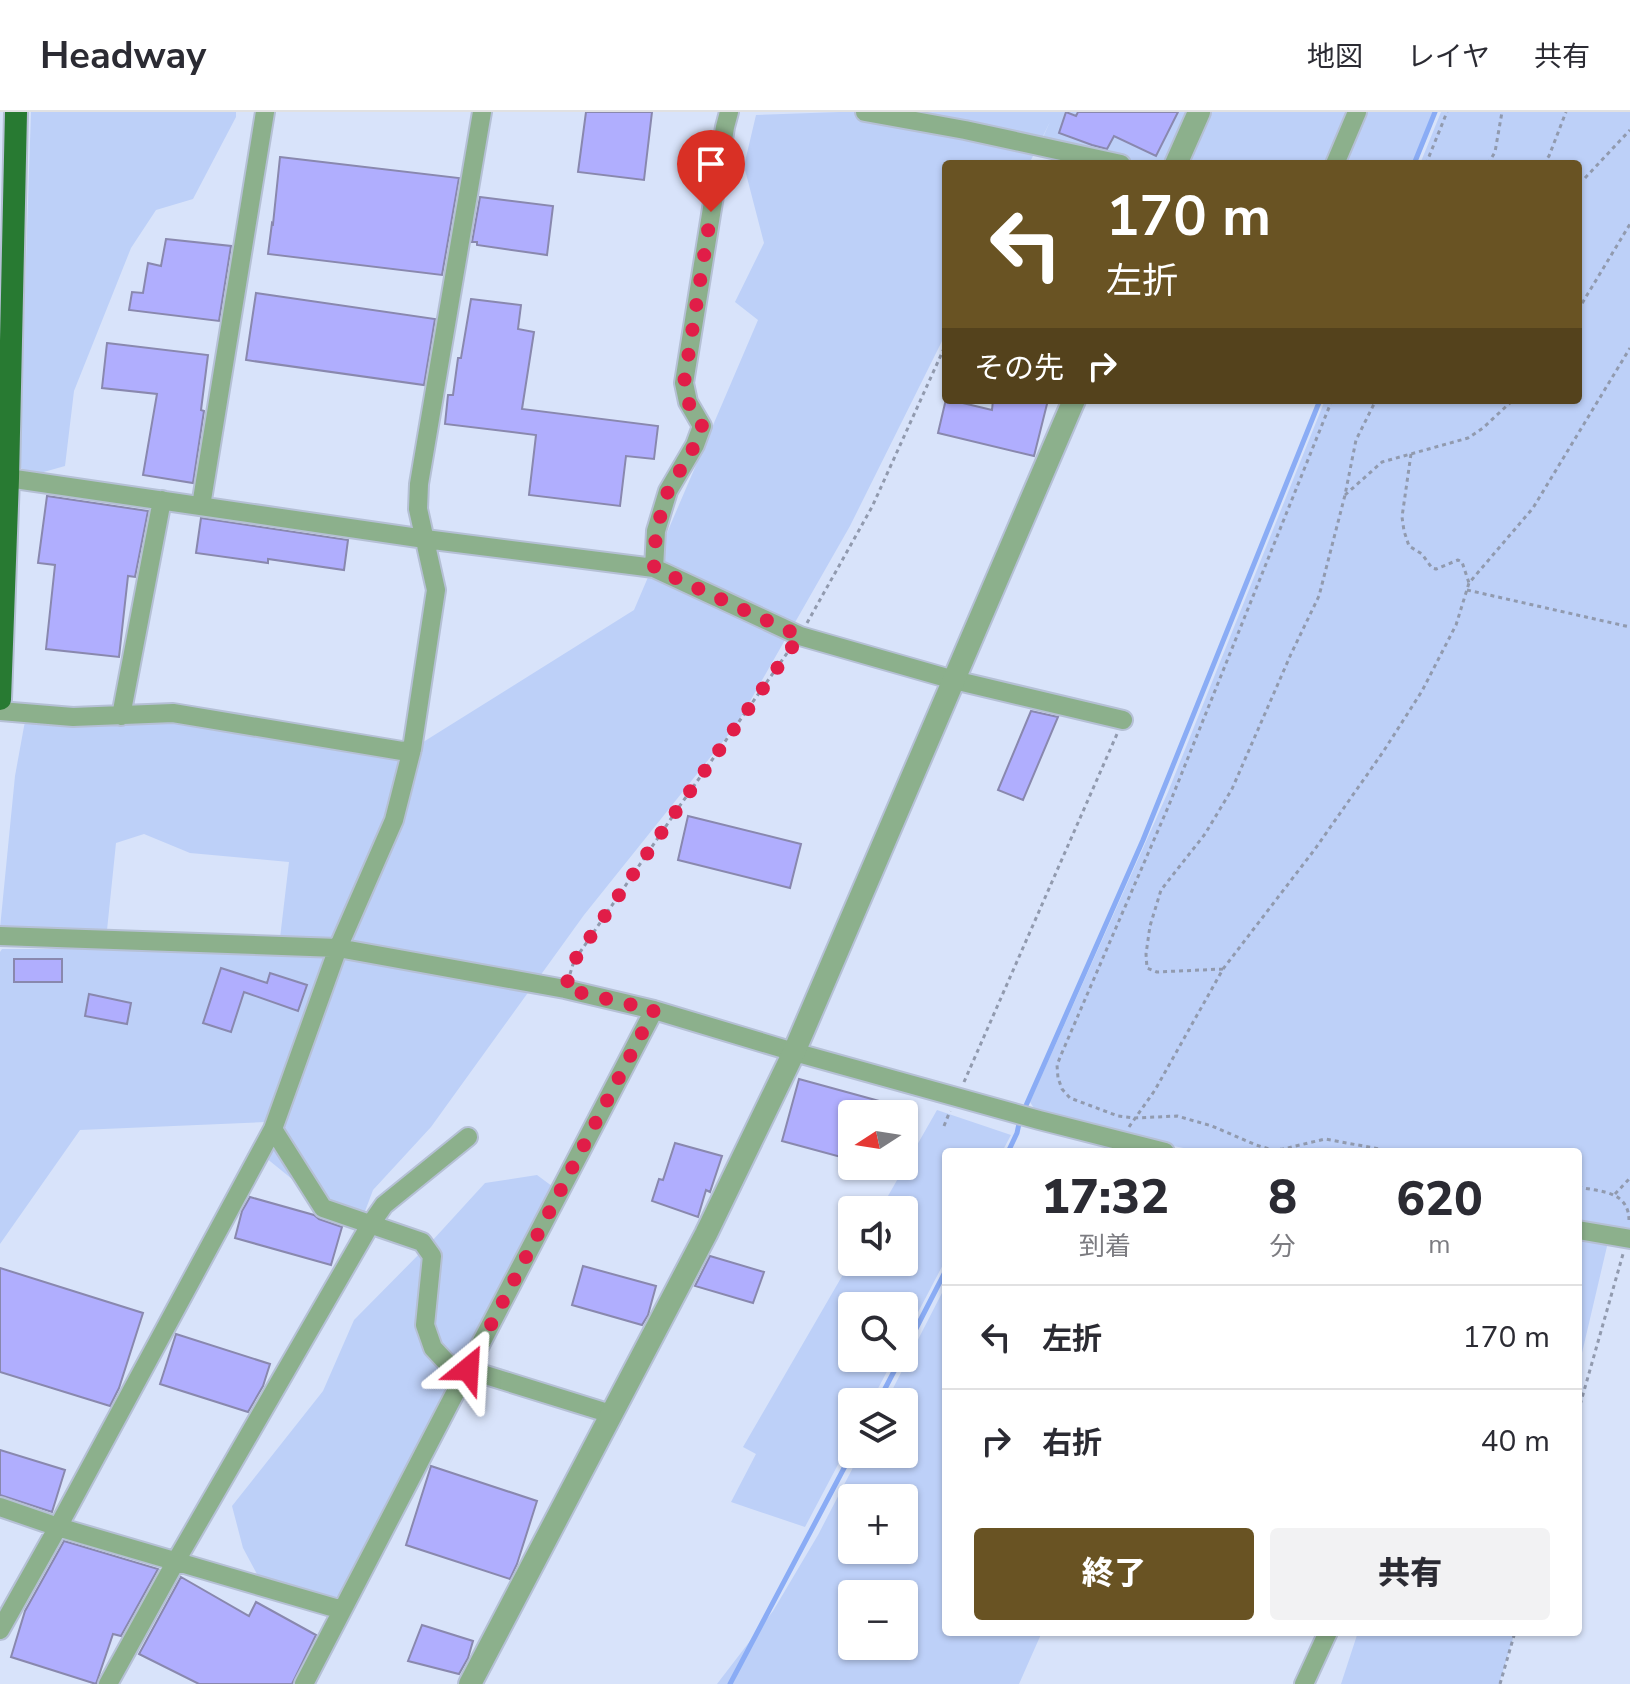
<!DOCTYPE html>
<html lang="ja">
<head>
<meta charset="utf-8">
<style>
	body { margin:0; font-family:"Nunito Sans","Noto Sans JP",sans-serif; background:#f2f2f3; color:#2b2b33; height:100vh; display:flex; flex-direction:column; font-size:30px; white-space:nowrap }
	* { box-sizing:border-box; margin:0 }
	p { font-size:26px; color:#7c7c81 }
	.icon { flex:none; width:44px; height:44px; fill:none; stroke:currentColor; stroke-width:2; stroke-linecap:round; stroke-linejoin:round }
	.map { position:relative; flex:1; overflow:hidden }
	.sheet { position:absolute; left:942px; top:1036px; width:640px; height:488px; display:flex; flex-direction:column; background:#fff; border-radius:8px; box-shadow:0 2px 6px #0004 }
	.sheet>* { flex:none }
	.top-card { position:absolute; left:942px; top:48px; width:640px; height:244px; border-radius:8px; box-shadow:0 2px 6px #0004; background:#695323; color:#fff; overflow:hidden }
	.needle { width:52px; rotate:258deg }
	.buttons { position:absolute; left:838px; top:988px; display:grid; gap:16px }
	.buttons a { display:grid; place-items:center; width:80px; height:80px; border-radius:8px; background:#fff; box-shadow:0 2px 6px #0004; font-size:40px }
	.pin { position:absolute; display:grid; place-items:center; width:68px; height:68px; color:#fff; margin:-82px -34px; border-radius:50% 50% 50% 0; rotate:-45deg; box-shadow:0 0 8px #0007 }
	.pin .icon { rotate:45deg }
	.me { position:absolute; width:88px; margin:-44px; rotate:27deg; stroke-linejoin:round; filter:drop-shadow(0 0 6px #0008) }
	.turn { display:flex; align-items:center; gap:28px; height:168px; padding:0 32px; font-size:36px }
	.turn .icon { width:104px; height:104px; stroke-width:2.5 }
	.turn b { display:block; font-size:56px; line-height:68px }
	.then { display:flex; align-items:center; height:76px; padding:0 32px; background:#0003; gap:16px; font-size:30px }
	.eta { display:flex; justify-content:space-evenly; align-items:center; height:136px; text-align:center }
	.eta b { font-size:48px; font-weight:800; line-height:56px }
	.button { display:flex; gap:16px; margin-top:auto; padding:16px 32px }
	.button a { flex:1; height:92px; border-radius:8px; background:#695323; color:#fff; font-size:32px; font-weight:800; line-height:92px; text-align:center }
	.button a+a { background:#f2f2f3; color:#2b2b33 }
	ul { padding:0; list-style:none }
	li { display:flex; align-items:center; gap:24px; height:104px; padding:0 32px; border-top:2px solid #e1e1e2 }
	li div { flex:1 }
	li b { display:block; font-size:30px }
	li em { font-style:normal }
	header { display:flex; align-items:center; gap:48px; box-sizing:border-box; height:112px; padding:0 40px; background:#fff; border-bottom:2px solid #e1e1e2 }
	header strong { font-size:38px }
	nav { display:flex; gap:44px; margin-inline-start:auto; font-size:28px }
	.map>svg:first-child { display:block }
	.green { fill:#bdd0f8; fill-rule:evenodd }
	.lines { fill:none; stroke-linecap:round; stroke-linejoin:round }
	.stream { stroke:#8aacf5; stroke-width:5 }
	.building { fill:#b0aefe; stroke:#8988ae; stroke-width:2 }
	.minor-casing { stroke:#b5c0d5; stroke-width:22 }
	.tertiary-casing { stroke:#b5c0d5; stroke-width:26 }
	.trunk-casing { stroke:#b5c0d5; stroke-width:26 }
	.path { stroke:#919aae; stroke-width:3; stroke-dasharray:4 4; stroke-linecap:butt }
	.minor { stroke:#8cb08c; stroke-width:18 }
	.tertiary { stroke:#8cb08c; stroke-width:22 }
	.trunk { stroke:#287a32; stroke-width:22 }
	.route { stroke:#e11d48; stroke-width:14; stroke-dasharray:0 25.2 }
</style>
</head>
<body>
<header>
<strong>Headway</strong>
<nav><a>地図</a><a>レイヤ</a><a>共有</a></nav>
</header>
<div class="map">
<svg width="1630" height="1572" viewBox="0 0 1630 1572">
	<rect width="100%" height="100%" fill="#d8e3fa"/>
	<path class="green" d="M 31,0 L 236,0 L 236,5 L 193,87 L 156,98 L 131,136 L 74,279 L 65,354 L 33,363 L 19,355 Z
		M 839,0 L 1190,0 L 1169,52 L 1129,52 L 1039,34 L 1050,10 L 1029,52 L 946,52 L 946,221 L 850,414 L 737,612 L 584,803 L 431,1015 L 373,1078 L 361,1110 L 335,1102 L 260,1041 L 343,845 L 280,826 L 289,750 L 190,741 L 144,722 L 116,731 L 106,828 L 0,816 L 15,664 L 25,609 L 184,603 L 412,637 L 634,498 L 758,208 L 735,190 L 764,131 L 744,54 L 756,3 Z
		M 1209,0 L 1436,0 L 1415,52 L 1187,52 Z
		M 1441,0 L 1630,0 L 1630,1116 L 1578,1109 L 1578,1040 L 1204,1040 L 1132,1026 L 1035,998 L 1030,990 L 1168,680 L 1325,288 L 1578,288 L 1578,52 L 1420,52 Z
		M 2,837 L 183,837 L 335,843 L 289,974 L 265,1010 L 80,1018 L 0,1132 L 0,840 Z
		M 937,998 L 1011,1023 L 1002,1040 L 946,1040 L 946,1147 L 904,1227 L 904,1194 L 852,1194 L 852,1246 L 894,1246 L 871,1290 L 852,1290 L 852,1326 L 805,1415 L 731,1390 L 756,1342 L 743,1335 L 852,1147 L 852,1150 L 904,1150 L 904,1098 L 880,1098 Z
		M 537,1063 L 560,1080 L 336,1492 L 264,1475 L 243,1436 L 232,1394 L 323,1279 L 354,1208 L 432,1129 L 485,1071 Z
		M 1578,1127 L 1608,1130 L 1578,1258 Z
		M 944,1177 L 946,1178 L 946,1520 L 1042,1520 L 1019,1572 L 717,1572 L 773,1499 L 818,1423 L 860,1342 L 904,1342 L 904,1290 L 886,1290 ZM 904,1386 L 904,1438 L 852,1438 L 852,1386 ZM 904,1482 L 904,1534 L 852,1534 L 852,1482 Z
		M 1358,1520 L 1515,1520 L 1499,1572 L 1341,1572 Z"/>
	<g class="lines">
		<path class="stream" d="M 1414,52 L 1435,0
			M 1024,998 L 1143,728 L 1320,288
			M 1008,1040 L 1017,1021 L 1020,1007
			M 904,1240 L 946,1158
			M 878,1290 L 901,1246
			M 730,1572 L 852,1341"/>
	</g>
	<path class="building" d="M 586,0 L 652,0 L 644,68 L 578,60 Z
		M 1066,0 L 1076,4 L 1078,0 L 1178,0 L 1156,44 L 1114,24 L 1107,37 L 1092,33 L 1059,21 Z
		M 280,45 L 459,66 L 442,163 L 268,142 L 272,111 L 273,112 Z
		M 480,85 L 553,94 L 547,143 L 477,133 L 477,130 L 472,130 Z
		M 166,127 L 231,134 L 219,209 L 129,198 L 132,180 L 143,181 L 148,151 L 161,154 Z
		M 256,181 L 435,207 L 424,273 L 246,248 Z
		M 471,187 L 521,193 L 518,217 L 534,220 L 522,297 L 658,314 L 654,347 L 626,344 L 620,394 L 529,383 L 536,323 L 445,312 L 448,283 L 453,283 L 458,246 L 461,246 Z
		M 107,231 L 208,243 L 201,298 L 204,299 L 193,371 L 143,363 L 157,282 L 102,276 Z
		M 946,287 L 992,298 L 993,288 L 1048,288 L 1034,344 L 938,321 Z
		M 47,384 L 148,399 L 135,465 L 128,464 L 119,545 L 46,537 L 55,453 L 38,451 Z
		M 201,406 L 348,428 L 344,458 L 268,447 L 268,451 L 196,441 Z
		M 1031,599 L 1058,605 L 1023,688 L 998,678 Z
		M 688,704 L 801,732 L 790,776 L 678,748 Z
		M 14,847 L 62,847 L 62,870 L 14,870 Z
		M 221,856 L 267,871 L 270,861 L 307,873 L 298,899 L 244,880 L 231,920 L 203,911 Z
		M 89,882 L 131,891 L 127,912 L 85,904 Z
		M 799,967 L 912,998 L 911,1002 L 852,1002 L 852,1048 L 782,1029 Z
		M 675,1031 L 722,1044 L 710,1080 L 706,1078 L 698,1105 L 652,1089 L 659,1067 L 663,1068 Z
		M 250,1085 L 314,1103 L 319,1107 L 342,1115 L 331,1153 L 235,1126 L 242,1099 Z
		M 710,1144 L 764,1160 L 753,1191 L 695,1174 Z
		M 583,1154 L 656,1174 L 648,1203 L 642,1213 L 572,1193 Z
		M 0,1156 L 143,1201 L 119,1276 L 110,1294 L 0,1260 Z
		M 176,1222 L 270,1252 L 263,1274 L 248,1300 L 160,1272 Z
		M 0,1338 L 65,1358 L 52,1400 L 0,1383 Z
		M 431,1354 L 537,1389 L 517,1452 L 510,1467 L 406,1433 Z
		M 64,1429 L 158,1457 L 121,1524 L 113,1522 L 96,1572 L 11,1545 L 25,1499 Z
		M 181,1465 L 249,1504 L 256,1490 L 316,1523 L 292,1572 L 199,1572 L 139,1542 Z
		M 422,1513 L 473,1529 L 468,1546 L 459,1562 L 408,1549 Z"/>
	<g class="lines">
		<defs>
			<path id="minor" d="M 865,0 L 965,18 L 1121,52
				M 1335,52 L 1357,0
				M 8,366 L 425,427 L 654,456 L 800,524 L 954,568 L 1123,608
				M 201,394 L 265,0
				M 654,456 L 656,419 L 668,379 L 695,333 L 702,314 L 688,290 L 684,271 L 725,15 L 729,0
				M 0,599 L 73,605 L 173,601 L 402,639 L 412,637
				M 121,604 L 162,388
				M 0,824 L 338,836 L 565,877 L 654,898 L 794,940 L 1039,1008 L 1165,1040
				M 273,1017 L 323,1096 L 422,1130 L 432,1144 L 425,1213 L 433,1236 L 447,1251 L 611,1302
				M 1578,1118 L 1630,1127
				M 0,1395 L 58,1415 L 342,1498
				M 0,1518 L 58,1415 L 273,1017 L 338,836 L 394,708 L 412,637 L 436,478 L 418,397 L 419,372 L 482,0
				M 108,1572 L 176,1449 L 370,1113 L 384,1093 L 468,1025
				M 304,1572 L 654,898
				M 1304,1572 L 1328,1520"/>
			<path id="tertiary" d="M 1176,52 L 1199,0
				M 470,1572 L 706,1122 L 794,940 L 1074,288"/>
			<path id="trunk" d="M 0,587 L 8,366 L 16,0"/>
		</defs>
		<use href="#minor" class="minor-casing"/>
		<use href="#tertiary" class="tertiary-casing"/>
		<use href="#trunk" class="trunk-casing"/>
		<path class="path" d="M 1426,52 L 1447,0
			M 1488,52 L 1495,40 L 1502,0
			M 1543,52 L 1549,44 L 1566,0
			M 1585,66 L 1630,18
			M 1578,198 L 1630,112
			M 1332,288 L 1169,693 L 1061,943 L 1057,953 L 1058,966 L 1062,977 L 1070,986 L 1118,1004 L 1135,1006 L 1177,1004 L 1212,1014 L 1256,1033 L 1273,1038 L 1283,1037 L 1325,1027 L 1396,1040
			M 1411,342 L 1402,405 L 1404,419 L 1409,434 L 1422,442 L 1432,456 L 1436,457 L 1458,448 L 1462,450 L 1469,471
			M 1345,383 L 1382,350 L 1468,326 L 1483,316 L 1513,288
			M 1467,478 L 1630,515
			M 807,511 L 872,395 L 946,232
			M 1223,857 L 1157,860 L 1147,856 L 1146,842 L 1150,814 L 1161,778 L 1205,722 L 1232,677 L 1291,542 L 1319,484 L 1345,383 L 1356,328 L 1376,288
			M 570,862 L 574,849 L 679,695 L 790,537
			M 964,970 L 1117,622
			M 944,1014 L 950,999
			M 1129,1015 L 1155,978 L 1223,857 L 1315,737 L 1383,640 L 1422,579 L 1456,513 L 1469,471 L 1533,396 L 1630,236
			M 1578,1075 C 1603,1080 1630,1079 1629,1111
			M 1615,1082 L 1630,1066
			M 1578,1300 L 1623,1142
			M 1500,1572 L 1515,1520"/>
		<use href="#minor" class="minor"/>
		<use href="#tertiary" class="tertiary"/>
		<use href="#trunk" class="trunk"/>
	</g>
	<g class="lines">
		<path class="route" d="M 468,1257 L 654,898 L 565,877 L 574,849 L 679,695 L 800,524 L 654,456 L 656,419 L 668,379 L 695,333 L 702,314 L 688,290 L 684,271 L 711,100"/>
	</g>
</svg>
<div class="buttons">
<a><svg class="needle" viewBox="-14 -14 28 28"><path d="M0-13l5 13h-10z" fill="#e53935"/><path d="M0 13l5-13h-10z" fill="#7c7c81"/></svg></a>
<a><svg class="icon" aria-label="sound" viewBox="0 0 24 24"><path d="M4 9h4l5-4v14l-5-4H4zM17 9q2 3 0 6"/></svg></a>
<a><svg class="icon" aria-label="search" viewBox="0 0 24 24"><circle cx="10" cy="10" r="6"/><path d="M15 15l6 6"/></svg></a>
<a><svg class="icon" aria-label="layers" viewBox="0 0 24 24"><path d="M12 4l9 5-9 5-9-5zM3 14l9 5 9-5"/></svg></a>
<a>+</a>
<a>−</a>
</div>
<div class="pin" style="left:711px;top:100px;background:#d93025"><svg class="icon" aria-label="arrive" viewBox="0 0 24 24"><path d="M6 21V4h12l-3 4 3 4H6"/></svg></div>
<svg class="me" style="left:468px;top:1257px" viewBox="-20 -20 40 40"><path d="M0-17L14 15 0 8-14 15z" fill="#e11d48" stroke="#fff" stroke-width="4"/></svg>
<div class="top-card">
<div class="turn"><svg class="icon" aria-label="left" viewBox="0 0 24 24"><path d="M17 20v-9H6M10 6l-5 5 5 5"/></svg><div><b>170 m</b>左折</div></div>
<div class="then">その先<svg class="icon" aria-label="right" viewBox="0 0 24 24"><path d="M7 20v-9h11M14 6l5 5-5 5"/></svg></div>
</div>
<section class="sheet">
<div class="eta">
<div><b>17:32</b><p>到着</p></div>
<div><b>8</b><p>分</p></div>
<div><b>620</b><p>m</p></div>
</div>
<ul>
<li><svg class="icon" aria-label="left" viewBox="0 0 24 24"><path d="M17 20v-9H6M10 6l-5 5 5 5"/></svg><div><b>左折</b></div><em>170 m</em></li>
<li><svg class="icon" aria-label="right" viewBox="0 0 24 24"><path d="M7 20v-9h11M14 6l5 5-5 5"/></svg><div><b>右折</b></div><em>40 m</em></li>
</ul>
<div class="button"><a>終了</a><a>共有</a></div>
</section>
</div>
</body>
</html>
